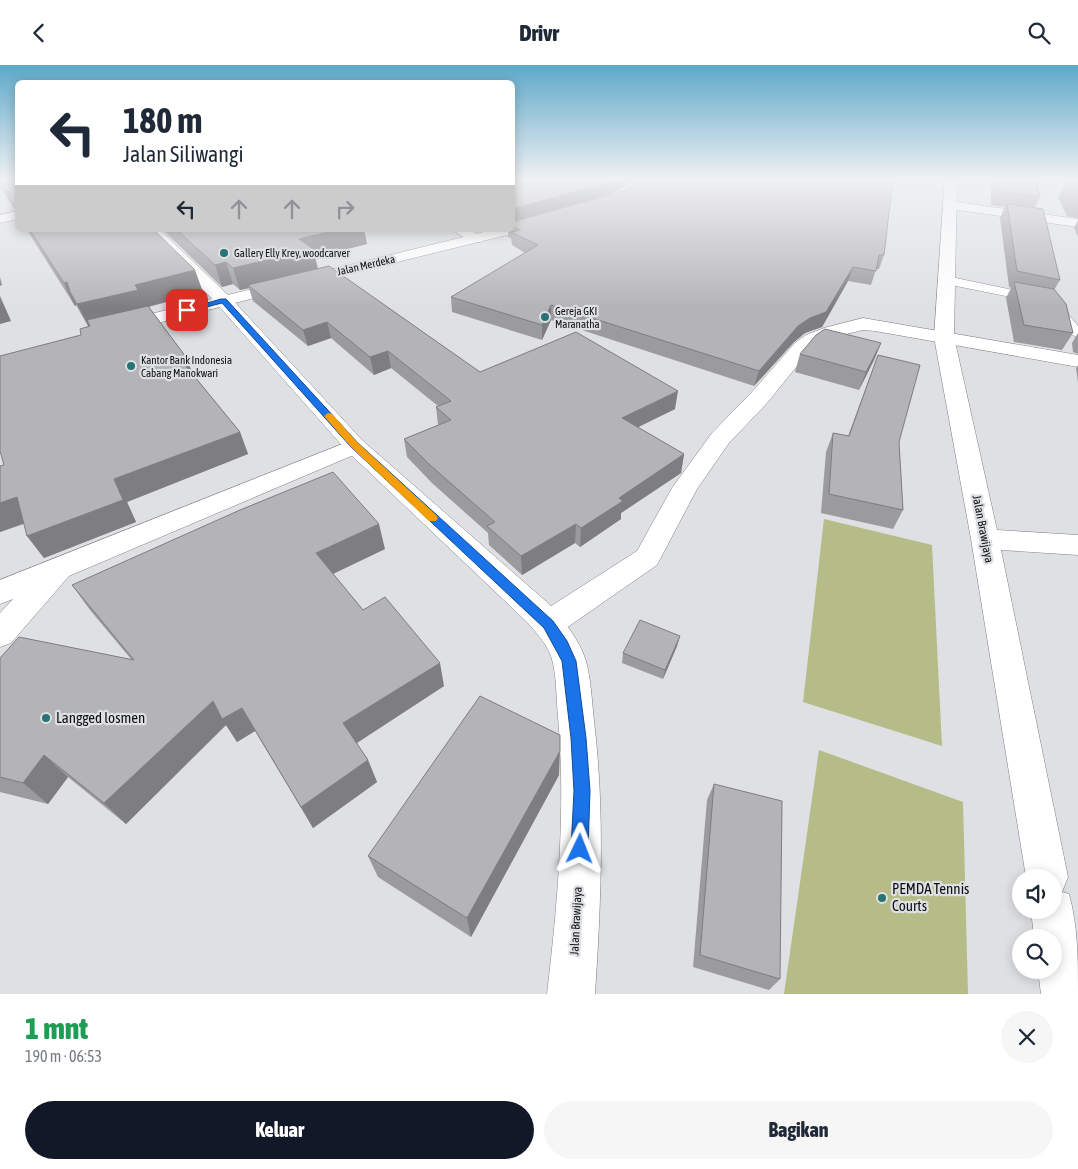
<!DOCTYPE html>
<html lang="id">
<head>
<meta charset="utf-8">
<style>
	body { margin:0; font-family:"Asap Condensed",sans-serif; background:#f6f6f7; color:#1f2937; height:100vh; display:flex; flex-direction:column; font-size:19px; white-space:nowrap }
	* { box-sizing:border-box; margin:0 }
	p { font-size:16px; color:#747a83 }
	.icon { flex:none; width:28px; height:28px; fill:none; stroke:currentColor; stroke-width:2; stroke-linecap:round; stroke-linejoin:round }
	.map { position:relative; height:929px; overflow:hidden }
	.sheet { display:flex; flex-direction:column; background:#fff; flex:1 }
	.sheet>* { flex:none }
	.top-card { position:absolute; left:15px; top:15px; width:500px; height:152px; border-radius:8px; box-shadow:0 2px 12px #0003; background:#fff; color:#1f2937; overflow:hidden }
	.buttons { position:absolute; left:1012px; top:804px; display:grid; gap:10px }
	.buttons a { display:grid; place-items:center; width:50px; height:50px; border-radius:50%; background:#fff; box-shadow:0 2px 12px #0003; font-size:25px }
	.pin { position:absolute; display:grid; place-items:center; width:42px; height:42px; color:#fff; margin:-21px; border-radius:10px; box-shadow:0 2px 8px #0006 }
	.me { position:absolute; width:55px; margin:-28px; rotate:2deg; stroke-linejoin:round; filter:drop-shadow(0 0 4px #0008) }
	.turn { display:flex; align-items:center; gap:18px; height:105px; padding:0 25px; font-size:22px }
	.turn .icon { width:65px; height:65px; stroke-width:2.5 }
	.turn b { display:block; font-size:35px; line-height:42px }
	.lanes { display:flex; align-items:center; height:48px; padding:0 25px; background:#0003; justify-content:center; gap:25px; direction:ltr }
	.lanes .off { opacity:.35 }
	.round { display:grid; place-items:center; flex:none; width:52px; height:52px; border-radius:26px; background:#f6f6f7 }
	.headline { display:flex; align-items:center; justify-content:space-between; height:85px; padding:0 25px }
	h1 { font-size:30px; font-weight:800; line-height:38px; color:#1e9e55 }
	.action { display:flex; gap:10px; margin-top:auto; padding:10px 25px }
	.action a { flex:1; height:58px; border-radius:30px; background:#111827; color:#fff; font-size:20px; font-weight:800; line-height:58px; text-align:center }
	.action a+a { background:#f6f6f7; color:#1f2937 }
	header { display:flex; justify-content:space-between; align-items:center; height:65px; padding:0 25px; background:#fff; font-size:22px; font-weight:800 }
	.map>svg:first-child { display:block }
	.green { fill:#b5bc88 }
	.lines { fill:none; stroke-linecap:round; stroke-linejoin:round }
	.lane-casing { stroke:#7f8184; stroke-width:1 }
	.street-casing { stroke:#7f8184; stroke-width:1 }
	.secondary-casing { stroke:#7f8184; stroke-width:1 }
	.highway-casing { stroke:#7f8184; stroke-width:1 }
	.lane { fill:#fff; fill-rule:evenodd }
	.street { fill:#fff; fill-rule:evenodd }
	.secondary { fill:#fff; fill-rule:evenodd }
	.highway { fill:#fff; fill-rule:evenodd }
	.wall { fill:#9b9a9d }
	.shaded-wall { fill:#7e7d80 }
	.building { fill:#b4b3b7; stroke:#7e7d80 }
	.route { fill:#1a73e8; stroke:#114b97 }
	.slow { fill:#f59e0b }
	.poi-dot { fill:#287373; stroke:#dee0e4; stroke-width:2 }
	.labels { text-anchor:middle; stroke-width:4.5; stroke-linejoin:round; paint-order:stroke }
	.far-poi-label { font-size:11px; fill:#0f1011; stroke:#dee0e4; text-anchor:start }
	.far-street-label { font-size:11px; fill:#0f1011; stroke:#dee0e4 }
	.street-label { font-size:12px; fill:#0f1011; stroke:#dee0e4 }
	.near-poi-label { font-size:15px; fill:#0f1011; stroke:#dee0e4; text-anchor:start }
</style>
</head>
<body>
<header><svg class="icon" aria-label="back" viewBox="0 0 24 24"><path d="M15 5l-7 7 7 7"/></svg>Drivr<svg class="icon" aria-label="search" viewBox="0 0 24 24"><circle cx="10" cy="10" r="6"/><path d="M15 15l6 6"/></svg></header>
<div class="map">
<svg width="1078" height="929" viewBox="0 0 1078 929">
	<rect width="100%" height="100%" fill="#dee0e4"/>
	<path class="green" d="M 824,454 L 932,480 L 942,681 L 803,637 Z
		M 819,685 L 963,737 L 968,929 L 784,929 Z"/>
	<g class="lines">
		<defs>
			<path id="lane" d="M 946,211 L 1056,234 L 1078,261 L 1078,272 C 1060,268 1059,250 1046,239 L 941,218 L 940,215 Z"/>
			<path id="street" d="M 1056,113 L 1078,113 L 1078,119 L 1062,117 Z
				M 949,136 L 1078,154 L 1078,162 L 944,143 L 942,140 Z
				M 453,165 L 471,165 L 483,174 L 481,177 L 471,177 Z
				M 863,253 L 1078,290 L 1078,302 L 875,266 L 863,265 L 838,271 L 820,278 L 809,286 L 768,337 L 729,378 L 697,424 L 657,500 L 559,568 L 548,572 L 537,568 L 532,559 L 537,550 L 637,486 L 672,423 L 712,368 L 752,327 L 795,278 L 806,270 L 824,263 Z
				M 355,374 L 363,376 L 367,381 L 363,386 L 69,511 L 11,578 L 0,582 L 0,548 L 13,534 L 0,539 L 0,515 Z"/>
			<path id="secondary" d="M 945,113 L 957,113 L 954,272 L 997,465 L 1078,470 L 1078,490 L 1001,485 L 1068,812 L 1062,827 L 1069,829 C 1078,861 1078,895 1078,929 L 1041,929 L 1038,905 L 1054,905 L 1054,872 L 1034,872 L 1031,845 L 1054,845 L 1054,812 L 1026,812 L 971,474 L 934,272 Z
				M 145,165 L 160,165 L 229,231 L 362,375 L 549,539 C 564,556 579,574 586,596 C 591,615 592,637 594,656 C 605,747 601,838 595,929 L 547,929 C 558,836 566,744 558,651 C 556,632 557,610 551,591 C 546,578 536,567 527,557 L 346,385 L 217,239 Z"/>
			<path id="highway" d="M 18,146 L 18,154 L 0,158 L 0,150 Z
				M 512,161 L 517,165 L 515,168 L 300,221 L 128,266 L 121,268 L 114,266 L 112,262 L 114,258 L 492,165 L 512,165 Z"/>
		</defs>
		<use href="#lane" class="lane-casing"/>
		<use href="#street" class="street-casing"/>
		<use href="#secondary" class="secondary-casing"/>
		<use href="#highway" class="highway-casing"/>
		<use href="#lane" class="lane"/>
		<use href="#street" class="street"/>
		<use href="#secondary" class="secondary"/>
		<use href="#highway" class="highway"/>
	</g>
	<path class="wall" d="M 0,113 L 18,113 L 18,149 L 0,122 Z
		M 991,113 L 1035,113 L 1040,132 L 1034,143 L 1060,215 L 1054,225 L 1073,268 L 1062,285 L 1014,277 L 1006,233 L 1011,223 L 1009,222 L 1000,153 L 1005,142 L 991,140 Z
		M 1068,113 L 1078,113 L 1078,153 L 1067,151 L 1058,132 Z
		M 1078,155 L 1078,172 L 1074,163 Z
		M 512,157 L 884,190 L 879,204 L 876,204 L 871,220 L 848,216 L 822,262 L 805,268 L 794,277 L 754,321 L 551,255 L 542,275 L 452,247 L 451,232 L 525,188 L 512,180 L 511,173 L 508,172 L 508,165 L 512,165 Z
		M 27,165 L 154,165 L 203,227 L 149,242 L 186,292 L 193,309 L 240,367 L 248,389 L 127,437 L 136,457 L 44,493 L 27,471 L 24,459 L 0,467 L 0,401 L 4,400 L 81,270 L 88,261 L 76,240 L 75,241 Z
		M 163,165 L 364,165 L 367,179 L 315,192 L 318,203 L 480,307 L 675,344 L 638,362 L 684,389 L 681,408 L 621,448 L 621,454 L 580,482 L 575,478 L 522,510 L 489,480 L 488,468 L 432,418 L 407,392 L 404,374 L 438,360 L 436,342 L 438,341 L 391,303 L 374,310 L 331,273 L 308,281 L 253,236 L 249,223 L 240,225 L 233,219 L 222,222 Z
		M 1078,268 L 1078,289 L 1073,287 L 1072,278 Z
		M 881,278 L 874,295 L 859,325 L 795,307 L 800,289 Z
		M 878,290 L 899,377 L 903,445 L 893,464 L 821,448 L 826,387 L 833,368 L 848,371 Z
		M 1078,300 L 1078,318 L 1076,303 Z
		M 385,484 L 333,509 L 363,545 L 444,621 L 357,678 L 368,695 L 377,717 L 313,763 L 255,666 L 237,677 L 226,660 L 126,759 L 68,712 L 48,739 L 0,727 L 0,593 L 131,594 L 90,545 L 72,520 Z
		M 680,571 L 677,581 L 663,614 L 622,598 L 623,588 Z
		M 559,710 L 471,872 L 378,812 L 368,791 Z
		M 714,719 L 780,914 L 769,925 L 693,902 L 707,735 Z"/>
	<path class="shaded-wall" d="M 619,113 L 633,113 L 623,122 L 610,129 L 512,157 L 512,144 Z
		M 9,125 L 10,134 L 15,145 L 5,126 Z
		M 336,165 L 364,165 L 367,179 L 315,192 L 318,206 L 248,220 L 249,223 L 240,225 L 233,203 L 299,174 Z
		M 226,197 L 233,219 L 222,222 L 215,200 Z
		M 853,202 L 848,216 L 822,262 L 805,268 L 794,277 L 754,321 L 759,306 L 798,261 L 810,253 Z
		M 195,205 L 203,227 L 146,242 L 87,255 L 90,262 L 89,262 L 77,239 L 70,227 L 76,240 L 75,241 L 64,218 L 67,217 L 135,220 Z
		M 0,212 L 2,220 L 0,221 Z
		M 0,231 L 11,256 L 0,259 Z
		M 551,240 L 551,255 L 542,275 L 542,260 Z
		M 327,257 L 331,273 L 308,281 L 303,265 Z
		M 881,278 L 874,295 L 859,325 L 866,307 Z
		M 388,286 L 391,303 L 374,310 L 370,292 Z
		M 186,292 L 194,313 L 180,294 Z
		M 678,326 L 675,344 L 620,371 L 622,353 Z
		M 240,367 L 248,389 L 127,437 L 136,457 L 44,493 L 27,471 L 114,414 Z
		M 684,389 L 681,408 L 621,448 L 621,454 L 580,482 L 581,463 L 619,433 Z
		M 17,432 L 33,455 L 0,467 L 0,438 Z
		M 379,459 L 385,484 L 324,513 L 316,488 Z
		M 576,459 L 575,478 L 522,510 L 521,491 Z
		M 680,571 L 677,581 L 663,614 L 665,605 Z
		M 440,598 L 444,621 L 352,681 L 343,658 Z
		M 213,636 L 242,643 L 255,666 L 237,677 L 226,660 L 126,759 L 104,738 Z
		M 560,686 L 559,710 L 471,872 L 467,853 Z
		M 44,690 L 68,712 L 48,739 L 23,718 Z
		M 368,695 L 377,717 L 313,763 L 301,742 Z"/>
	<path class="building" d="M 0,113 L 18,113 L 18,146 L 10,134 L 9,125 L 5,126 L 0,119 Z
		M 512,113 L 619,113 L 611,117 L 512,144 Z
		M 642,113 L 893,113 L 884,190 L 879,190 L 876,206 L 853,202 L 826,247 L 810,253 L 798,261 L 759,306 L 551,240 L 542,260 L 451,232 L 538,180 L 511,167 L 520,165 L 512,161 L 512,157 L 623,126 L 637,119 Z
		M 996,113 L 1035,113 L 1040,132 L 997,126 Z
		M 1070,113 L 1078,113 L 1078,127 Z
		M 1007,139 L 1043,144 L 1060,215 L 1017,206 Z
		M 30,165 L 154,165 L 195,205 L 135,220 L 138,225 L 77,239 L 70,227 L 67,217 L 64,218 Z
		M 177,165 L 336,165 L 299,174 L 313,184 L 233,203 L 226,197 L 215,200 Z
		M 329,201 L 480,307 L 576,267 L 678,326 L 622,353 L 684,389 L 619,433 L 623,436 L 581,463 L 576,459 L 521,491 L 487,461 L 495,457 L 430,400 L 404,374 L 451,355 L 436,342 L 451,336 L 388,286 L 370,292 L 327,257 L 303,265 L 248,220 Z
		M 1014,217 L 1054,224 L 1066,239 L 1073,268 L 1024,260 Z
		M 148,241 L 186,292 L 180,294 L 240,367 L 114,414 L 123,435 L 27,471 L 17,432 L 0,438 L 0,401 L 4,400 L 0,386 L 0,291 L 81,270 L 80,264 L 90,261 L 87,255 Z
		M 825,264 L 881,278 L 866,307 L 800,289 L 816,270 Z
		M 878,290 L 920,300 L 899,377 L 903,445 L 829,429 L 833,368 L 849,371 Z
		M 333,407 L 379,459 L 316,488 L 363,545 L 385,532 L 440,598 L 343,658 L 368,695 L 301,742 L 242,643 L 222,654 L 213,636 L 104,738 L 44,690 L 23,718 L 0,712 L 0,593 L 19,572 L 134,595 L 72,520 L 240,445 Z
		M 640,555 L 680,571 L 665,605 L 623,588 Z
		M 480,631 L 560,670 L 560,686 L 467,853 L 368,791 Z
		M 714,719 L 782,736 L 780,914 L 700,890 Z"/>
	<linearGradient id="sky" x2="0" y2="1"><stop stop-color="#5da8c9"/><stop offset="0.47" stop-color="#f0f1f3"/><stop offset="1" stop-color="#f0f1f3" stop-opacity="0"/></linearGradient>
	<rect width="1078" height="243" fill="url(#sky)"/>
	<path class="route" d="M 221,234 L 226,234 L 358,378 L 553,556 L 567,576 L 576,596 L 586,673 L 590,726 L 588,784 L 586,790 L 580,793 L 574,790 L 571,784 L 574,726 L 571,673 L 562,596 L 544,563 L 351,382 L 222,238 L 187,247 L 183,245 Z"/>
	<path class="slow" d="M 328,348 L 332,349 L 358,378 L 436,450 L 438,453 L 436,456 L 429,456 L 351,382 L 324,351 Z"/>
	<g class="poi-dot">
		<circle cx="224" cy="188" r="5"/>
		<circle cx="545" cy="252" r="5"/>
		<circle cx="131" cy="301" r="5"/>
		<circle cx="46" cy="653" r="5"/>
		<circle cx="882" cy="833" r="5"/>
	</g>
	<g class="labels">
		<g class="far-poi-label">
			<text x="234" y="192">Gallery Elly Krey, woodcarver</text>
			<text x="555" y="250">Gereja GKI<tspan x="555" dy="13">Maranatha</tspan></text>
			<text x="141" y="299">Kantor Bank Indonesia<tspan x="141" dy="13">Cabang Manokwari</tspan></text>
		</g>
		<g class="far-street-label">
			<text transform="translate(366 200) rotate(-13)" y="4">Jalan Merdeka</text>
		</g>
		<g class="street-label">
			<text transform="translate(983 464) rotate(79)" y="4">Jalan Brawijaya</text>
			<text transform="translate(576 856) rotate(-87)" y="4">Jalan Brawijaya</text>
		</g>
		<g class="near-poi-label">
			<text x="56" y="658">Langged losmen</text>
			<text x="892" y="829">PEMDA Tennis<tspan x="892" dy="17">Courts</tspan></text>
		</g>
	</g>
</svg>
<div class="buttons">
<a><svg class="icon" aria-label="sound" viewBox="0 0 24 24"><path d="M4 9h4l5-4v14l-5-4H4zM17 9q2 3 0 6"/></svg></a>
<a><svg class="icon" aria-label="search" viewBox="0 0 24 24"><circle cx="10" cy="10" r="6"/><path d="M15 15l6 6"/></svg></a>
</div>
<div class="pin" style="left:187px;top:245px;background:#d93025"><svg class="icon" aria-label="arrive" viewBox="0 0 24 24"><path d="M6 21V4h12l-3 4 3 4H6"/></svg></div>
<svg class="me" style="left:580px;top:784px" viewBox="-20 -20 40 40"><path d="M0-17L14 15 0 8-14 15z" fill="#1a73e8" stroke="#fff" stroke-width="4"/></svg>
<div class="top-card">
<div class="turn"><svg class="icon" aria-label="left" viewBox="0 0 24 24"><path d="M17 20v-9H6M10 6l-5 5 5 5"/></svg><div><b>180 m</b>Jalan Siliwangi</div></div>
<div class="lanes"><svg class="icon" aria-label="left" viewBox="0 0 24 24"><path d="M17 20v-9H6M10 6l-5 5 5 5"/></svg><svg class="icon off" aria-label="ahead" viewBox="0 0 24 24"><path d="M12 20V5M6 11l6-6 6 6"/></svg><svg class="icon off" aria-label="ahead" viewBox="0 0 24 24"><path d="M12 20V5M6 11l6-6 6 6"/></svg><svg class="icon off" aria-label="right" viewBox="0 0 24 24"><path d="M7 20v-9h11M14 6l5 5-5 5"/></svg></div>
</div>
</div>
<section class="sheet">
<div class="headline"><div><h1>1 mnt</h1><p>190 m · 06:53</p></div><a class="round"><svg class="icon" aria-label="close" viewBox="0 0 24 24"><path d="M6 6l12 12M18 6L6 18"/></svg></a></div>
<div class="action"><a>Keluar</a><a>Bagikan</a></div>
</section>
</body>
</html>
